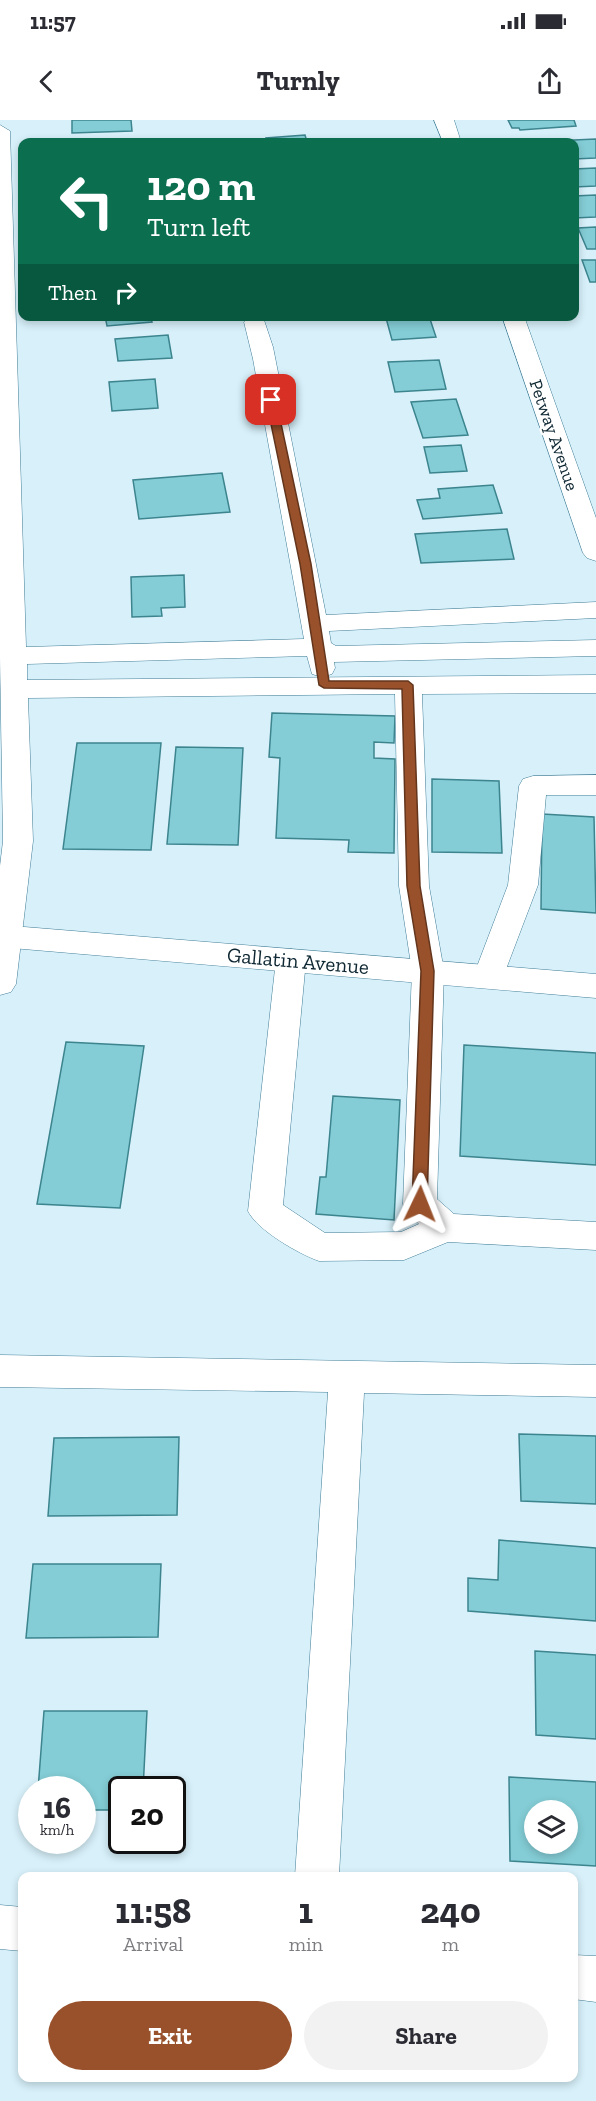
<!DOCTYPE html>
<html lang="en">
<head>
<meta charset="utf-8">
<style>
	body { margin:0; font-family:"Zilla Slab",serif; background:#f2f2f3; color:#2b2b33; height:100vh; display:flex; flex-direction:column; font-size:22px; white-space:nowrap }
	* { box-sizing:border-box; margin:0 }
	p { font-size:20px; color:#7c7c81 }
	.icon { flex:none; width:33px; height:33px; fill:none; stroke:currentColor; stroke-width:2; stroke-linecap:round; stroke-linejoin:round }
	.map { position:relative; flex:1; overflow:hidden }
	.details { position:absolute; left:18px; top:1752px; width:560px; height:210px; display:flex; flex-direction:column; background:#fff; border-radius:12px; box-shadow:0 3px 9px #0003 }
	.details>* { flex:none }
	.guide { position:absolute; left:18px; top:18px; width:561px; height:183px; border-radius:12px; box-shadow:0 3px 9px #0003; background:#0b6e4f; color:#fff; overflow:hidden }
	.fabs { position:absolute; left:524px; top:1680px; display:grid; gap:12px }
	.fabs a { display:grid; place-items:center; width:54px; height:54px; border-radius:50%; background:#fff; box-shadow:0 3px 9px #0003; font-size:30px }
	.speed { position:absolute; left:18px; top:1656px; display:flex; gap:12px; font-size:30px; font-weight:700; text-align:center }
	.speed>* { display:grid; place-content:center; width:78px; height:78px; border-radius:50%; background:#fff; box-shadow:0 3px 9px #0003; line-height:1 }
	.speed small { font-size:15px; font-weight:400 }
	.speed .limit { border:3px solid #111; border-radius:9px; background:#fff; color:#111 }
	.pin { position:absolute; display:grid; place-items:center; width:51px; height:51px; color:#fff; margin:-26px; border-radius:12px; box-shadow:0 3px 9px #0006 }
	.me { position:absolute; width:66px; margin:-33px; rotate:2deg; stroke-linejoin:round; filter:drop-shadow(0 0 4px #0008) }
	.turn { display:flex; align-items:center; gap:21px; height:126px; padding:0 30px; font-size:27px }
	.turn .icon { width:78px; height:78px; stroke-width:2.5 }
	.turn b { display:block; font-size:42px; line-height:51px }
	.then { display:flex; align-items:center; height:57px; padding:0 30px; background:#0003; gap:12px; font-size:22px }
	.eta { display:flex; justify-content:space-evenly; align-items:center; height:102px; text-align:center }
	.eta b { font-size:36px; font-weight:700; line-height:42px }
	.button { display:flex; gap:12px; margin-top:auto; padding:12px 30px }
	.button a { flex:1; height:69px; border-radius:36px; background:#98512b; color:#fff; font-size:24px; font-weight:700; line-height:69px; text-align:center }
	.button a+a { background:#f2f2f3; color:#2b2b33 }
	.status { display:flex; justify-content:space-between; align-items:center; height:42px; padding:0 30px; background:#fff; direction:ltr }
	.status svg { height:16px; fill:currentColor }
	header { display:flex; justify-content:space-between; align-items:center; height:78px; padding:0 30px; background:#fff; font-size:27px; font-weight:700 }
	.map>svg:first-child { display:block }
	.building { fill:#84cdd6; stroke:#3c848e; stroke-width:1.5; fill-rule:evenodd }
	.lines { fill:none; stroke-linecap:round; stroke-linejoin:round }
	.minor-casing { stroke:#407d96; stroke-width:1 }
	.major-casing { stroke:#407d96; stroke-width:1 }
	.minor { fill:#fff; fill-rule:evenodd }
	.major { fill:#fff; fill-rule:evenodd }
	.route { fill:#98512b; stroke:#63351c; stroke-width:1.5 }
	.labels { text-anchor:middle; stroke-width:4.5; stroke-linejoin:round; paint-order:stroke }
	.far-street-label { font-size:18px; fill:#0e2732; stroke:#fff }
	.street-label { font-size:21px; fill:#0e2732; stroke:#fff }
</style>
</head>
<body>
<div class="status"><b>11:57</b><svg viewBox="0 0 49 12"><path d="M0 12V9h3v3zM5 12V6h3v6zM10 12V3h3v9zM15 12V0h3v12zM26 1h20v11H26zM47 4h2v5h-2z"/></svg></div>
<header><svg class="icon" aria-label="back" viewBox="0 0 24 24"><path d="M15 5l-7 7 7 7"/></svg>Turnly<svg class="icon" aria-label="share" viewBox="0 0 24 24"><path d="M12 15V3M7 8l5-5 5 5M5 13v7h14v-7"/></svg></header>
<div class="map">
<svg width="596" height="1981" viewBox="0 0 596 1981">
	<rect width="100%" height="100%" fill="#d7f0fa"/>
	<path class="building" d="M 72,0 L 131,0 L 132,11 L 72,13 Z
		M 508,0 L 574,0 L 576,6 L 520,10 L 519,8 L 512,8 Z
		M 305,15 L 307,22 L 267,22 L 266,18 Z
		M 596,19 L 596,38 L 574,39 L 574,22 L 530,22 Z
		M 596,48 L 596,66 L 574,67 L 574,49 Z
		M 596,75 L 596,97 L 574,98 L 574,76 Z
		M 596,107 L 596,129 L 587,129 L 578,108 Z
		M 582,140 L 596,140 L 596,162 L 590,162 Z
		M 105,196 L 150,196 L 152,202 L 107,206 Z
		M 429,196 L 436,217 L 392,220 L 386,198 Z
		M 168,215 L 172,238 L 118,241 L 115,219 Z
		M 439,240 L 446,269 L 395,272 L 388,242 Z
		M 155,259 L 158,288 L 112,291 L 109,262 Z
		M 456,279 L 468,315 L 423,318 L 411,282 Z
		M 461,325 L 467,351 L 430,353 L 424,327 Z
		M 222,353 L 230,392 L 139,399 L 133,360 Z
		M 493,365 L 502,393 L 423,399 L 417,380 L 440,378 L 438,369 Z
		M 507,409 L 514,439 L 421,443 L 415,414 Z
		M 184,455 L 185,487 L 161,488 L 162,496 L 132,497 L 131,457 Z
		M 272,593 L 395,596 L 394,623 L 374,622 L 374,638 L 395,639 L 394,733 L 348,732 L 349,720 L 276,718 L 280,638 L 269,637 Z
		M 77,623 L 161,623 L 151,730 L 63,729 Z
		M 176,627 L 243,628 L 238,725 L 167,724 Z
		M 432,659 L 499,661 L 502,733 L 432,732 Z
		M 542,694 L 594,697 L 596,793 L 541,789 Z
		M 66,922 L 144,926 L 120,1088 L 37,1084 Z
		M 464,925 L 596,933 L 596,1045 L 460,1036 Z
		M 333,976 L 400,980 L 394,1100 L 316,1094 L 320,1057 L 326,1057 Z
		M 519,1314 L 596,1316 L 596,1384 L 521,1381 Z
		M 179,1317 L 177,1395 L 48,1396 L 54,1318 Z
		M 499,1420 L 596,1428 L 596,1501 L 468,1491 L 468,1458 L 498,1460 Z
		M 33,1444 L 161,1444 L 158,1517 L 26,1518 Z
		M 535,1531 L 596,1535 L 596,1619 L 536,1615 Z
		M 44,1591 L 147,1591 L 143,1670 L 122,1670 L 122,1690 L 82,1690 L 82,1670 L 38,1670 Z
		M 509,1657 L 596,1662 L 596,1746 L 510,1741 ZM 534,1690 L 567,1690 L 567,1724 L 534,1724 Z"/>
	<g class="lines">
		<defs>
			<path id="minor" d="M 434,0 L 454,0 L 461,22 L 443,22 Z
				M 0,5 L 10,11 L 26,527 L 304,519 L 253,239 L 244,202 L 250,196 L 263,197 L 273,227 L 326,495 L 596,482 L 596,498 L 329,511 L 331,523 L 336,526 L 596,520 L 596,536 L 334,542 L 335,548 L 332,554 L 322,557 L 312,554 L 307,536 L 27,544 L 27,560 L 596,555 L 596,573 L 422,574 L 429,766 L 444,851 L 437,1079 L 454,1094 L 596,1102 L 596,1130 L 448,1122 L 404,1140 L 319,1141 C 299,1134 257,1110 248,1091 L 276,840 L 280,832 L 291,829 L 302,832 L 306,840 L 283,1085 L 325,1113 L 401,1112 L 419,1104 L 408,1094 L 403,1084 L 412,851 L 399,766 L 395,574 L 28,578 L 33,721 L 16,864 L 11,872 L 0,875 L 0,746 L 3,721 L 0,538 Z
				M 502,196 L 524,196 L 596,398 L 596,441 L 587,438 L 583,433 Z
				M 596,655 L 596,675 L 546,675 L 538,765 L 500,865 L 489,868 L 478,865 L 473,857 L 508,765 L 519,666 L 523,659 L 533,656 Z
				M 0,1235 L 596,1245 L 596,1277 L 364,1273 L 339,1756 L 295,1756 L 328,1272 L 0,1267 Z
				M 0,1785 L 22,1787 L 22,1831 L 0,1829 Z
				M 573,1835 L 596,1836 L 596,1882 L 573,1879 Z"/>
			<path id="major" d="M 0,805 L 596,854 L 596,878 L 0,827 Z"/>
		</defs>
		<use href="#minor" class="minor-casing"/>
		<use href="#major" class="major-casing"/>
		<use href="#minor" class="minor"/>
		<use href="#major" class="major"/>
	</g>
	<path class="route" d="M 271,278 L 276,280 L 311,444 L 329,561 L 408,561 L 413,565 L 420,766 L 434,851 L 427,1084 L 420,1090 L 412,1084 L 421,851 L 407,766 L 402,569 L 324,568 L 319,565 L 300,444 L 266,280 Z"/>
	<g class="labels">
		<g class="far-street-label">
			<text transform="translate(554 315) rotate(71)" y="6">Petway Avenue</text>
		</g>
		<g class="street-label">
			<text transform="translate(298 841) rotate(5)" y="7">Gallatin Avenue</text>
		</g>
	</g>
</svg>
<div class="fabs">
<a><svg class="icon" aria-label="layers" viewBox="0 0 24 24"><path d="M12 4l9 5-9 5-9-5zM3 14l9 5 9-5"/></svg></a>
</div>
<div class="speed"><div>16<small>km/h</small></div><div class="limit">20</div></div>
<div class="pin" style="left:271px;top:280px;background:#d93025"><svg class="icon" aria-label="arrive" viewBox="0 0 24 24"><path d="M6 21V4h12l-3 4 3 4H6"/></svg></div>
<svg class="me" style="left:420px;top:1084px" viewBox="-20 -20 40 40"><path d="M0-17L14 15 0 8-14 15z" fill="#98512b" stroke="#fff" stroke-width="4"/></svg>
<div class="guide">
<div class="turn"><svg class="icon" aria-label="left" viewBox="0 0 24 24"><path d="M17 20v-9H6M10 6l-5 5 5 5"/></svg><div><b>120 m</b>Turn left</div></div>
<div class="then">Then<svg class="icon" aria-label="right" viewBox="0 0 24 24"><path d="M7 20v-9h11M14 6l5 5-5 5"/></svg></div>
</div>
<section class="details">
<div class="eta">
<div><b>11:58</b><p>Arrival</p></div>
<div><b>1</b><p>min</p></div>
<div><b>240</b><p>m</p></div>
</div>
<div class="button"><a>Exit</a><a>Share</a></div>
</section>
</div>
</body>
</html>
